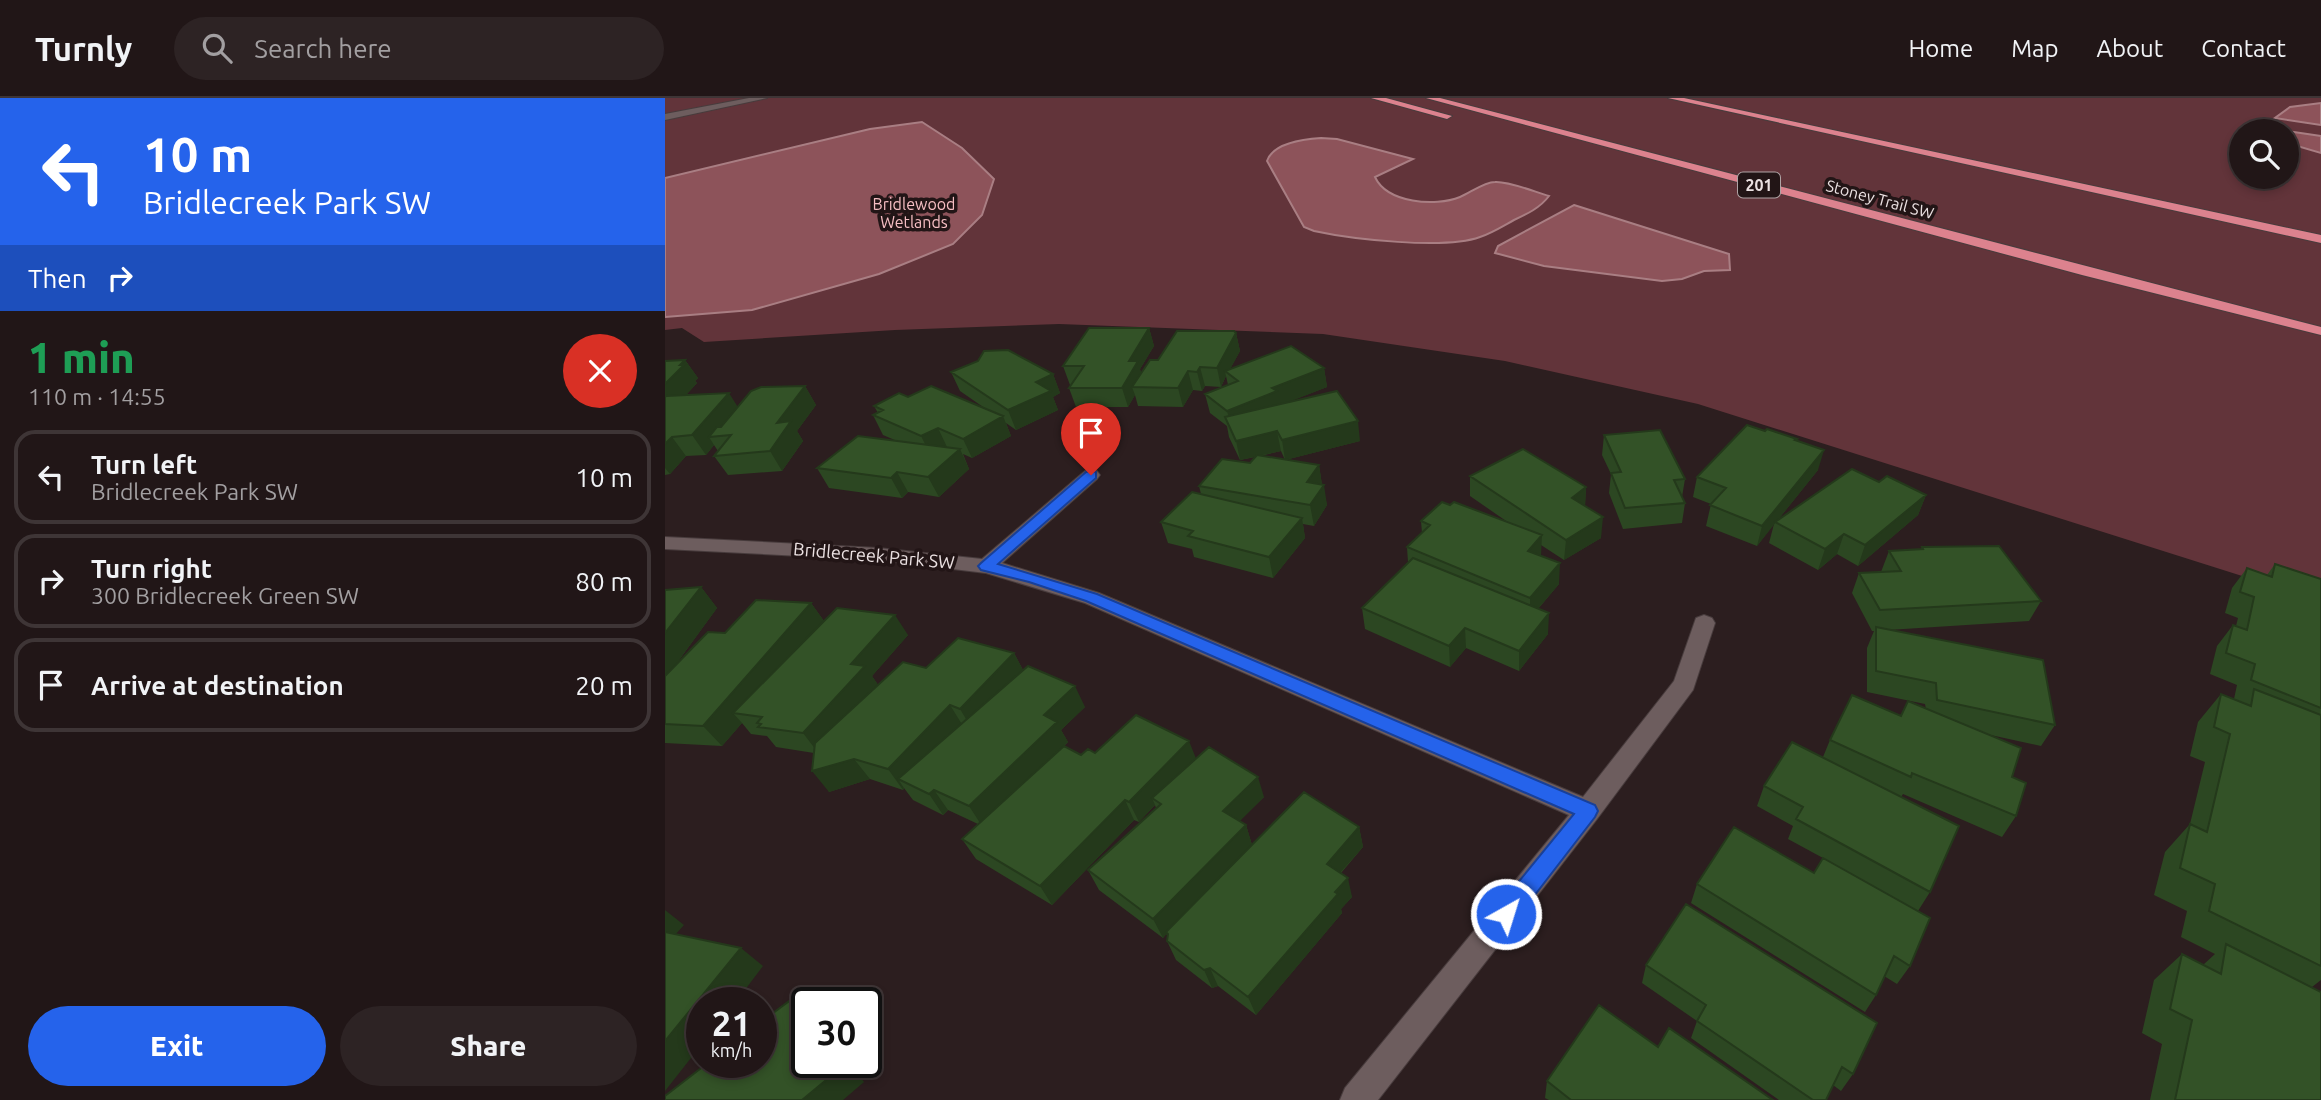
<!DOCTYPE html>
<html lang="en">
<head>
<meta charset="utf-8">
<style>
	body { margin:0; font-family:Ubuntu,sans-serif; background:#2d2324; color:#f1f3f6; height:100vh; display:flex; flex-direction:column; font-size:26px; white-space:nowrap }
	* { box-sizing:border-box; margin:0 }
	p { font-size:23px; color:#a29fa1 }
	.icon { flex:none; width:38px; height:38px; fill:none; stroke:currentColor; stroke-width:2; stroke-linecap:round; stroke-linejoin:round }
	.map { position:relative; flex:1; overflow:hidden }
	.sheet { display:flex; flex-direction:column; background:#211617; width:665px }
	.sheet>* { flex:none }
	.banner { background:#2563eb; color:#fff; overflow:hidden }
	.controls { position:absolute; left:1564px; top:21px; display:grid; gap:14px }
	.controls a { display:grid; place-items:center; width:70px; height:70px; border-radius:50%; background:#211617; box-shadow:0 4px 10px #0003,0 0 0 2px #3e3536; font-size:35px }
	.speed { position:absolute; left:21px; top:889px; display:flex; gap:14px; font-size:35px; font-weight:700; text-align:center }
	.speed>* { display:grid; place-content:center; width:91px; height:91px; border-radius:50%; background:#211617; box-shadow:0 4px 10px #0003,0 0 0 2px #3e3536; line-height:1 }
	.speed small { font-size:18px; font-weight:400 }
	.speed .limit { border:4px solid #111; border-radius:10px; background:#fff; color:#111 }
	.pin { position:absolute; display:grid; place-items:center; width:60px; height:60px; color:#fff; margin:-72px -30px; border-radius:50% 50% 50% 0; rotate:-45deg; box-shadow:0 0 7px #0007 }
	.pin .icon { rotate:45deg }
	.me { position:absolute; width:77px; margin:-38px; rotate:39deg; stroke-linejoin:round; filter:drop-shadow(0 0 5px #0008) }
	.turn { display:flex; align-items:center; gap:24px; height:147px; padding:0 28px; font-size:32px }
	.turn .icon { width:91px; height:91px; stroke-width:2.5 }
	.turn b { display:block; font-size:49px; line-height:60px }
	.then { display:flex; align-items:center; height:66px; padding:0 28px; background:#0003; gap:14px; font-size:26px }
	.round { display:grid; place-items:center; flex:none; width:74px; height:74px; border-radius:37px; background:#2d2324 }
	.summary { display:flex; align-items:center; justify-content:space-between; height:119px; padding:0 28px }
	h1 { font-size:42px; font-weight:800; line-height:52px; color:#1e9e55 }
	.action { display:flex; gap:14px; margin-top:auto; padding:14px 28px }
	.action a { flex:1; height:80px; border-radius:42px; background:#2563eb; color:#fff; font-size:28px; font-weight:800; line-height:80px; text-align:center }
	.action a+a { background:#2d2324; color:#f1f3f6 }
	ul { padding:0; list-style:none }
	li { display:flex; align-items:center; gap:21px; height:94px; margin:0 14px 10px; padding:0 14px; border:4px solid #3e3536; border-radius:21px }
	li div { flex:1 }
	li b { display:block; font-size:26px }
	li em { font-style:normal }
	header { display:flex; align-items:center; gap:42px; box-sizing:border-box; height:98px; padding:0 35px; background:#211617; border-bottom:2px solid #3e3536 }
	header strong { font-size:33px }
	nav { display:flex; gap:38px; margin-inline-start:auto; font-size:24px }
	.search { width:490px; height:63px; background:#2d2324; display:flex; align-items:center; gap:18px; box-sizing:border-box; padding:0 24px; border-radius:38px; color:#a29fa1; font-size:26px }
	main { display:flex; flex:1; min-height:0 }
	.map>svg:first-child { display:block }
	.green { fill:#62343a; fill-rule:evenodd }
	.water { fill:#8d535a; stroke:#a97e83; stroke-width:2 }
	.lines { fill:none; stroke-linecap:round; stroke-linejoin:round }
	.minor-casing { stroke:#483c3d; stroke-width:2 }
	.secondary-casing { stroke:#483c3d; stroke-width:2 }
	.motorway-casing { stroke:#483c3d; stroke-width:2 }
	.minor { fill:#6d5d5e; fill-rule:evenodd }
	.secondary { fill:#6d5d5e; fill-rule:evenodd }
	.motorway { fill:#dc828e; fill-rule:evenodd }
	.wall { fill:#2c4722 }
	.shaded-wall { fill:#24391b }
	.building { fill:#335227; stroke:#24391b; stroke-width:2 }
	.route { fill:#2563eb; stroke:#184099; stroke-width:2 }
	.labels { text-anchor:middle; stroke-width:7; stroke-linejoin:round; paint-order:stroke }
	.shield { fill:#221516; stroke:#afa4a5; stroke-width:2 }
	.shield-label { font-size:16px; font-weight:bold; fill:#ebe1e2 }
	.far-street-label { font-size:16px; fill:#ebe1e2; stroke:#221516 }
	.far-park-label { font-size:16px; fill:#f6bec3; stroke:#221516 }
	.street-label { font-size:18px; fill:#ebe1e2; stroke:#221516 }
</style>
</head>
<body>
<header>
<strong>Turnly</strong>
<div class="search"><svg class="icon" aria-label="search" viewBox="0 0 24 24"><circle cx="10" cy="10" r="6"/><path d="M15 15l6 6"/></svg>Search here</div>
<nav><a>Home</a><a>Map</a><a>About</a><a>Contact</a></nav>
</header>
<main>
<section class="sheet">
<div class="banner">
<div class="turn"><svg class="icon" aria-label="left" viewBox="0 0 24 24"><path d="M17 20v-9H6M10 6l-5 5 5 5"/></svg><div><b>10 m</b>Bridlecreek Park SW</div></div>
<div class="then">Then<svg class="icon" aria-label="right" viewBox="0 0 24 24"><path d="M7 20v-9h11M14 6l5 5-5 5"/></svg></div>
</div>
<div class="summary"><div><h1>1 min</h1><p>110 m · 14:55</p></div><a class="round" style="background:#d93025;color:#fff"><svg class="icon" aria-label="close" viewBox="0 0 24 24"><path d="M6 6l12 12M18 6L6 18"/></svg></a></div>
<ul>
<li><svg class="icon" aria-label="left" viewBox="0 0 24 24"><path d="M17 20v-9H6M10 6l-5 5 5 5"/></svg><div><b>Turn left</b><p>Bridlecreek Park SW</p></div><em>10 m</em></li>
<li><svg class="icon" aria-label="right" viewBox="0 0 24 24"><path d="M7 20v-9h11M14 6l5 5-5 5"/></svg><div><b>Turn right</b><p>300 Bridlecreek Green SW</p></div><em>80 m</em></li>
<li><svg class="icon" aria-label="arrive" viewBox="0 0 24 24"><path d="M6 21V4h12l-3 4 3 4H6"/></svg><div><b>Arrive at destination</b></div><em>20 m</em></li>
</ul>
<div class="action"><a>Exit</a><a>Share</a></div>
</section>
<div class="map">
<svg width="1656" height="1002" viewBox="0 0 1656 1002">
	<rect width="100%" height="100%" fill="#2c1e1f"/>
	<path class="green" d="M 0,0 L 1656,0 L 1656,503 L 1033,306 L 840,263 L 658,236 L 394,226 L 230,232 L 39,244 L 17,230 L 0,232 ZM 1577,33 L 1622,33 L 1622,79 L 1577,79 Z"/>
	<path class="water" d="M 1656,5 L 1656,27 L 1610,20 L 1625,9 Z
		M 257,24 L 297,50 L 329,81 L 317,117 L 288,146 L 214,176 L 87,212 L 0,219 L 0,80 L 205,31 Z
		M 1622,33 L 1656,38 L 1656,55 L 1622,45 Z
		M 656,40 L 672,41 L 748,61 L 710,79 C 722,105 770,109 795,99 C 805,95 819,84 830,84 C 844,83 870,94 884,98 C 875,110 862,116 849,122 C 838,128 827,135 815,139 C 780,152 686,141 649,133 L 639,129 L 602,63 C 608,45 640,41 656,40 Z
		M 909,107 L 1064,156 L 1065,172 L 1039,173 L 1017,181 L 997,183 L 879,168 L 830,155 L 833,148 Z"/>
	<g class="lines">
		<defs>
			<path id="minor" d="M 426,372 L 432,373 L 435,377 L 432,381 L 337,465 L 434,495 L 918,699 L 1009,583 L 1031,520 L 1039,517 L 1047,520 L 1050,525 L 1028,592 L 932,721 L 713,1002 L 675,1002 L 680,990 L 904,717 L 420,505 L 321,475 L 213,462 L 0,451 L 0,439 L 213,450 L 317,461 L 420,373 Z"/>
			<path id="secondary" d="M 84,0 L 102,0 L 0,22 L 0,16 Z"/>
			<path id="motorway" d="M 706,0 L 721,0 L 787,18 L 782,21 Z
				M 761,0 L 775,0 L 1656,229 L 1656,237 L 1417,177 Z
				M 1003,0 L 1019,0 L 1656,137 L 1656,145 Z"/>
		</defs>
		<use href="#minor" class="minor-casing"/>
		<use href="#secondary" class="secondary-casing"/>
		<use href="#motorway" class="motorway-casing"/>
		<use href="#minor" class="minor"/>
		<use href="#secondary" class="secondary"/>
		<use href="#motorway" class="motorway"/>
	</g>
	<path class="wall" d="M 484,230 L 489,248 L 475,271 L 476,275 L 493,262 L 571,235 L 575,253 L 565,271 L 659,270 L 662,289 L 620,305 L 695,343 L 620,362 L 616,353 L 595,358 L 654,367 L 657,387 L 662,407 L 649,428 L 638,426 L 640,440 L 608,480 L 529,459 L 527,451 L 503,445 L 496,424 L 536,396 L 534,388 L 585,365 L 590,359 L 575,362 L 564,339 L 562,328 L 545,315 L 540,296 L 563,287 L 561,278 L 556,289 L 540,288 L 537,293 L 528,292 L 518,309 L 473,308 L 470,297 L 463,309 L 411,309 L 404,290 L 406,287 L 405,287 L 398,268 Z
		M 20,262 L 33,280 L 30,283 L 32,285 L 21,297 L 35,297 L 73,309 L 140,288 L 151,307 L 132,333 L 138,343 L 117,373 L 63,377 L 49,358 L 53,353 L 49,347 L 41,357 L 21,358 L 5,376 L 0,377 L 0,263 Z
		M 286,274 L 388,276 L 395,295 L 388,299 L 393,312 L 351,332 L 341,325 L 346,338 L 307,360 L 298,356 L 304,371 L 274,399 L 243,394 L 237,400 L 164,390 L 152,370 L 232,343 L 218,337 L 208,317 L 213,315 L 209,308 L 243,299 L 321,311 L 295,293 Z
		M 1100,333 L 1132,341 L 1132,343 L 1153,372 L 1112,423 L 1214,384 L 1261,397 L 1253,417 L 1193,468 L 1172,456 L 1153,472 L 1104,445 L 1109,426 L 1092,448 L 1041,428 L 1046,406 L 1028,399 L 1032,379 Z
		M 939,337 L 1020,381 L 1017,399 L 1020,405 L 1017,425 L 958,431 L 944,395 L 946,376 L 937,357 Z
		M 805,378 L 921,389 L 920,408 L 936,440 L 899,462 L 876,447 L 876,458 L 894,486 L 873,511 L 883,536 L 854,573 L 801,550 L 785,569 L 700,531 L 697,510 L 743,464 L 742,449 L 757,435 L 756,423 L 785,407 L 844,425 L 805,398 Z
		M 1257,449 L 1376,503 L 1364,523 L 1223,532 L 1390,627 L 1376,648 L 1321,636 L 1347,679 L 1351,718 L 1337,739 L 1238,696 L 1236,699 L 1265,794 L 1253,813 L 1245,868 L 1232,886 L 1219,878 L 1211,897 L 1200,914 L 1026,805 L 1032,786 L 1149,775 L 1158,760 L 1123,741 L 1128,728 L 1092,708 L 1099,688 L 1158,659 L 1165,642 L 1261,611 L 1260,606 L 1202,594 L 1202,550 L 1209,533 L 1207,533 L 1187,495 L 1194,475 L 1216,474 L 1224,453 L 1256,451 Z
		M 1610,466 L 1656,481 L 1656,882 L 1647,889 L 1656,1002 L 1485,1002 L 1497,946 L 1477,935 L 1489,882 L 1517,856 L 1538,867 L 1550,856 L 1516,839 L 1522,813 L 1489,797 L 1500,754 L 1525,726 L 1540,664 L 1525,658 L 1533,624 L 1556,596 L 1569,601 L 1572,587 L 1545,576 L 1552,548 L 1568,527 L 1571,528 L 1573,520 L 1560,515 L 1567,490 L 1582,470 L 1602,477 Z
		M 36,489 L 52,510 L 9,569 L 60,535 L 146,505 L 159,523 L 243,537 L 207,578 L 213,587 L 261,570 L 349,555 L 358,572 L 420,609 L 396,632 L 403,644 L 387,660 L 430,655 L 531,661 L 599,699 L 574,723 L 581,727 L 587,747 L 694,729 L 698,749 L 676,775 L 687,799 L 676,811 L 677,815 L 591,917 L 553,888 L 547,890 L 511,862 L 502,843 L 503,838 L 501,836 L 498,840 L 434,792 L 423,772 L 491,710 L 490,707 L 474,724 L 469,722 L 387,807 L 311,761 L 297,741 L 313,726 L 283,712 L 278,717 L 248,702 L 239,690 L 238,692 L 205,681 L 164,694 L 149,655 L 111,649 L 102,638 L 86,636 L 77,625 L 57,648 L 0,645 L 0,492 Z
		M 1021,806 L 1188,976 L 1176,993 L 1168,987 L 1161,1002 L 1114,1002 L 1026,940 L 1032,923 L 977,885 L 981,867 Z
		M 993,949 L 1108,1002 L 884,1002 L 880,1000 L 882,983 Z"/>
	<path class="shaded-wall" d="M 484,230 L 489,248 L 475,271 L 478,282 L 467,289 L 470,297 L 463,309 L 457,290 L 464,263 Z
		M 571,235 L 575,253 L 563,275 L 560,273 L 561,278 L 556,289 L 552,270 Z
		M 20,262 L 33,280 L 30,283 L 32,285 L 0,320 L 0,286 Z
		M 535,269 L 540,288 L 537,293 L 532,274 Z
		M 659,270 L 662,289 L 614,308 L 567,332 L 562,313 L 607,290 Z
		M 523,273 L 528,292 L 518,309 L 513,290 Z
		M 388,276 L 395,295 L 388,299 L 393,312 L 351,332 L 343,312 L 371,284 Z
		M 140,288 L 151,307 L 132,333 L 138,343 L 117,373 L 105,353 L 112,325 Z
		M 64,295 L 76,314 L 44,339 L 49,347 L 41,357 L 27,337 L 33,298 L 34,296 L 47,315 Z
		M 338,318 L 346,338 L 307,360 L 298,341 Z
		M 693,323 L 695,343 L 620,362 L 617,342 Z
		M 273,330 L 282,349 L 266,358 L 256,338 Z
		M 612,333 L 616,353 L 575,362 L 571,343 Z
		M 7,339 L 21,358 L 5,376 L 0,370 L 0,346 Z
		M 295,351 L 304,371 L 274,399 L 263,379 Z
		M 1159,352 L 1153,372 L 1092,448 L 1097,428 Z
		M 654,367 L 657,387 L 642,384 Z
		M 232,374 L 243,394 L 237,400 L 226,380 Z
		M 659,387 L 662,407 L 649,428 L 645,407 Z
		M 921,389 L 920,409 L 907,400 Z
		M 1261,397 L 1253,417 L 1193,468 L 1200,447 Z
		M 938,419 L 936,440 L 899,462 L 901,442 Z
		M 637,420 L 640,440 L 608,480 L 604,459 Z
		M 1179,436 L 1172,456 L 1153,472 L 1160,451 Z
		M 877,437 L 876,458 L 863,453 Z
		M 895,465 L 894,486 L 865,520 L 865,500 Z
		M 36,489 L 52,510 L 0,581 L 0,535 Z
		M 146,505 L 161,526 L 68,615 L 77,625 L 57,648 L 38,628 Z
		M 884,515 L 883,536 L 854,573 L 854,553 Z
		M 230,517 L 243,537 L 207,578 L 214,588 L 154,656 L 138,635 L 186,566 Z
		M 800,530 L 801,550 L 785,569 L 784,548 Z
		M 349,555 L 360,576 L 307,631 L 295,611 Z
		M 410,588 L 420,609 L 396,632 L 403,644 L 317,728 L 304,708 L 379,617 Z
		M 285,607 L 298,628 L 233,681 L 239,690 L 238,692 L 223,671 Z
		M 524,643 L 532,663 L 487,700 L 490,707 L 474,724 L 464,704 Z
		M 189,661 L 205,681 L 164,694 L 147,673 Z
		M 593,679 L 599,699 L 565,733 L 558,713 Z
		M 269,692 L 283,712 L 278,717 L 264,696 Z
		M 460,702 L 469,722 L 387,807 L 375,788 Z
		M 581,727 L 587,747 L 498,840 L 488,821 Z
		M 694,729 L 698,749 L 666,785 L 662,766 Z
		M 683,780 L 687,799 L 676,811 L 677,815 L 591,917 L 583,899 Z
		M 0,812 L 19,827 L 0,848 Z
		M 76,850 L 98,868 L 70,905 L 37,905 L 37,946 L 0,993 L 0,943 Z
		M 545,870 L 553,888 L 547,890 L 539,872 Z
		M 127,901 L 142,913 L 142,920 Z
		M 176,964 L 184,964 L 199,984 L 178,1002 L 137,1002 Z"/>
	<path class="building" d="M 424,230 L 484,230 L 464,263 L 473,263 L 457,290 L 404,290 L 419,268 L 398,268 Z
		M 512,233 L 569,233 L 571,235 L 552,270 L 535,269 L 532,274 L 523,273 L 513,290 L 467,289 L 485,262 L 493,262 Z
		M 626,248 L 659,270 L 607,290 L 612,293 L 562,313 L 540,296 L 573,283 L 560,273 Z
		M 343,252 L 388,276 L 371,284 L 386,293 L 343,312 L 286,274 L 313,263 L 319,253 Z
		M 20,262 L 15,267 L 19,267 L 0,286 L 0,263 Z
		M 140,288 L 112,325 L 126,323 L 105,353 L 49,358 L 66,337 L 44,339 L 52,329 L 56,329 L 86,293 L 96,289 Z
		M 266,288 L 338,318 L 298,341 L 273,330 L 256,338 L 208,317 L 218,312 L 209,308 L 234,295 L 243,299 Z
		M 672,293 L 693,323 L 617,342 L 612,333 L 571,343 L 560,319 Z
		M 64,295 L 27,337 L 7,339 L 0,346 L 0,299 L 1,298 Z
		M 1082,327 L 1100,333 L 1102,331 L 1132,341 L 1130,342 L 1159,352 L 1097,428 L 1045,407 L 1061,390 L 1032,379 Z
		M 995,332 L 1020,381 L 1009,382 L 1020,405 L 960,410 L 946,375 L 956,374 L 939,337 Z
		M 193,338 L 295,351 L 263,379 L 232,374 L 226,380 L 152,370 Z
		M 858,351 L 921,389 L 907,400 L 938,419 L 901,442 L 805,378 Z
		M 592,357 L 654,367 L 642,384 L 659,387 L 645,407 L 534,388 L 557,361 L 585,365 Z
		M 1187,371 L 1214,384 L 1222,378 L 1261,397 L 1200,447 L 1179,436 L 1160,451 L 1110,424 Z
		M 527,394 L 637,420 L 604,459 L 523,438 L 528,433 L 496,424 Z
		M 777,404 L 785,407 L 789,404 L 877,437 L 863,453 L 895,465 L 865,500 L 742,449 L 765,427 L 756,423 Z
		M 1334,448 L 1376,503 L 1215,512 L 1194,475 L 1236,473 L 1224,453 L 1258,451 L 1257,449 Z
		M 748,460 L 884,515 L 854,553 L 800,530 L 784,548 L 697,510 Z
		M 1610,466 L 1656,481 L 1656,610 L 1586,582 L 1590,566 L 1561,555 L 1568,527 L 1582,532 L 1589,499 L 1575,494 L 1582,470 L 1607,479 Z
		M 36,489 L 0,535 L 0,492 Z
		M 91,502 L 146,505 L 38,628 L 0,626 L 0,578 L 43,534 L 60,535 Z
		M 172,510 L 230,517 L 186,566 L 200,568 L 138,635 L 93,629 L 96,626 L 92,625 L 97,619 L 68,615 Z
		M 1211,529 L 1378,562 L 1390,627 L 1272,602 L 1271,585 L 1211,573 Z
		M 293,540 L 349,555 L 295,611 L 285,607 L 223,671 L 189,661 L 147,673 L 150,645 L 238,564 L 261,570 Z
		M 363,568 L 410,588 L 379,617 L 392,624 L 304,708 L 269,692 L 264,696 L 233,681 Z
		M 1589,591 L 1656,617 L 1656,868 L 1544,813 L 1550,786 L 1515,770 L 1525,726 L 1542,734 L 1565,636 L 1549,629 L 1556,596 L 1586,608 Z
		M 1187,597 L 1236,618 L 1243,603 L 1356,650 L 1347,679 L 1361,685 L 1351,718 L 1247,675 L 1246,679 L 1165,642 Z
		M 471,617 L 524,643 L 464,704 L 460,702 L 375,788 L 297,741 L 399,648 L 416,657 L 423,651 L 430,655 Z
		M 1127,644 L 1294,728 L 1265,794 L 1131,721 L 1138,709 L 1099,688 Z
		M 544,649 L 593,679 L 558,713 L 581,727 L 488,821 L 423,772 L 496,706 L 487,700 Z
		M 639,694 L 694,729 L 662,766 L 683,780 L 670,794 L 673,796 L 583,899 L 545,870 L 539,872 L 502,843 L 503,836 L 501,834 Z
		M 1069,729 L 1149,775 L 1158,760 L 1265,820 L 1245,868 L 1229,858 L 1211,897 L 1032,786 Z
		M 1021,806 L 1212,925 L 1188,976 L 1177,969 L 1161,1002 L 1148,1002 L 1032,923 L 1041,907 L 981,867 Z
		M 0,834 L 76,850 L 0,943 Z
		M 1561,846 L 1656,894 L 1656,1002 L 1510,1002 L 1527,922 L 1505,911 L 1517,856 L 1556,876 Z
		M 127,901 L 142,920 L 142,964 L 176,964 L 178,968 L 137,1002 L 0,1002 L 0,998 L 44,964 L 96,964 L 96,924 Z
		M 934,907 L 993,949 L 1004,930 L 1108,1002 L 906,1002 L 882,983 Z"/>
	<path class="route" d="M 426,373 L 431,374 L 431,380 L 333,466 L 432,496 L 930,707 L 933,713 L 930,719 L 849,824 L 841,827 L 833,824 L 830,816 L 833,809 L 909,716 L 421,503 L 364,484 L 316,472 L 313,468 L 316,465 L 421,374 Z"/>
	<g class="labels">
		<rect class="shield" x="1073" y="74.5" width="42" height="25" rx="5"/>
		<g class="shield-label">
			<text x="1094" y="93">201</text>
		</g>
		<g class="far-street-label">
			<text transform="translate(1215 101) rotate(15)" y="6">Stoney Trail SW</text>
		</g>
		<g class="far-park-label">
			<text x="249" y="112">Bridlewood<tspan x="249" dy="18">Wetlands</tspan></text>
		</g>
		<g class="street-label">
			<text transform="translate(209 458) rotate(5)" y="6">Bridlecreek Park SW</text>
		</g>
	</g>
</svg>
<div class="controls">
<a><svg class="icon" aria-label="search" viewBox="0 0 24 24"><circle cx="10" cy="10" r="6"/><path d="M15 15l6 6"/></svg></a>
</div>
<div class="speed"><div>21<small>km/h</small></div><div class="limit">30</div></div>
<div class="pin" style="left:426px;top:377px;background:#d93025"><svg class="icon" aria-label="arrive" viewBox="0 0 24 24"><path d="M6 21V4h12l-3 4 3 4H6"/></svg></div>
<svg class="me" style="left:841px;top:816px" viewBox="-20 -20 40 40"><circle r="17" fill="#2563eb" stroke="#fff" stroke-width="3"/><path d="M0-11L8 9 0 5-8 9z" fill="#fff"/></svg>
</div>
</main>
</body>
</html>
